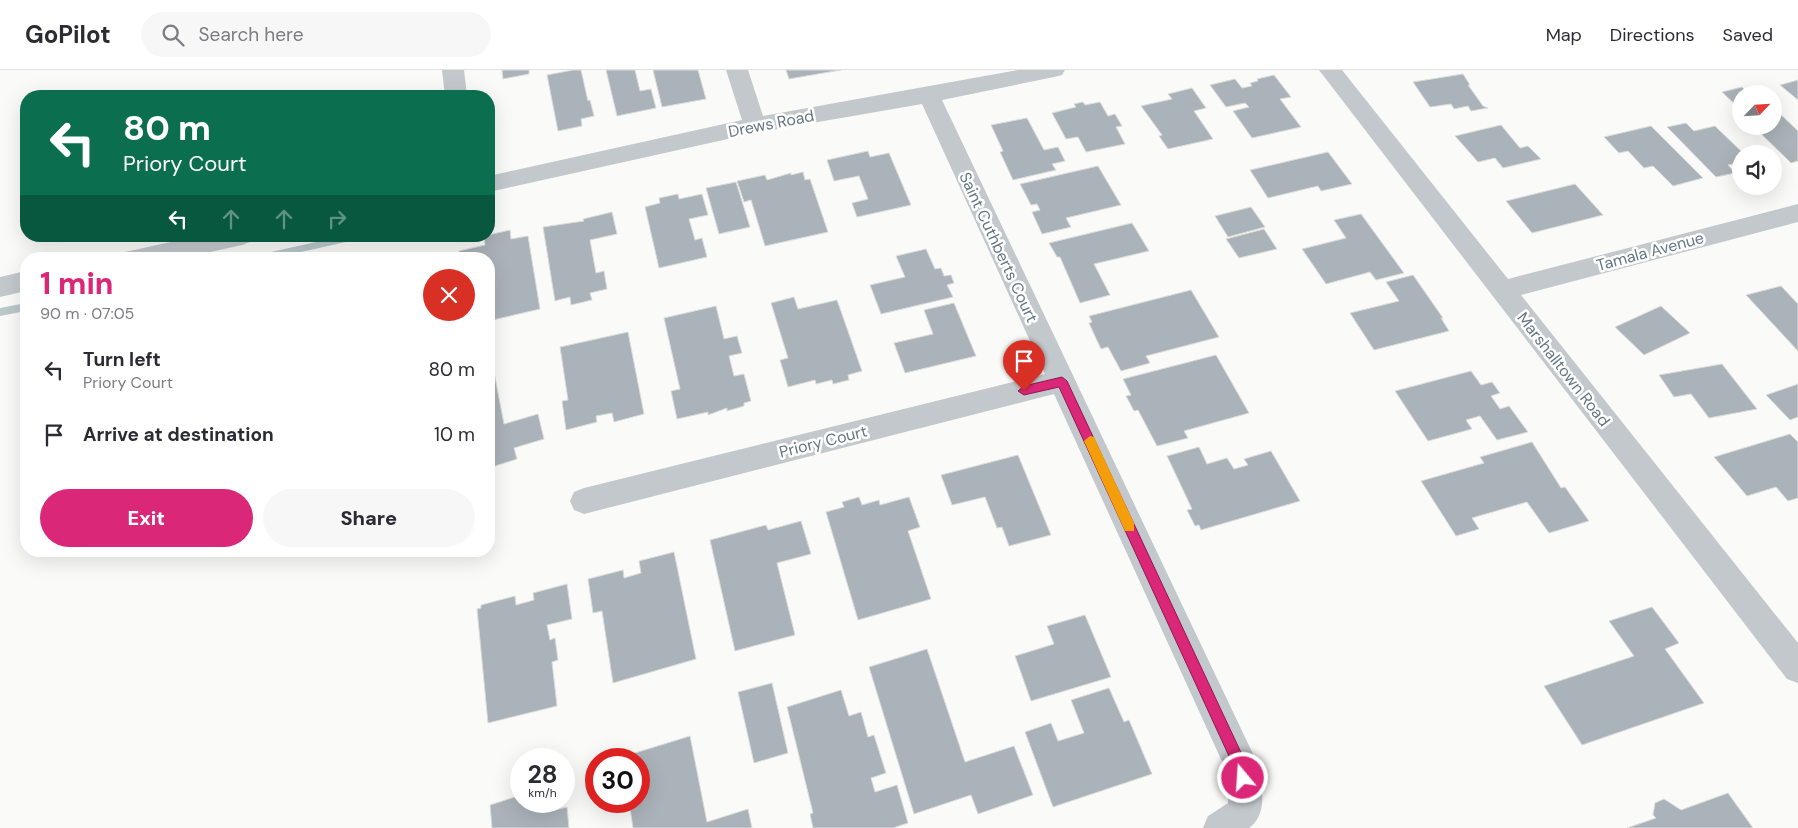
<!DOCTYPE html>
<html lang="en">
<head>
<meta charset="utf-8">
<style>
	body { margin:0; font-family:"DM Sans",sans-serif; background:#f7f7f7; color:#2b2b33; height:100vh; display:flex; flex-direction:column; font-size:19px; white-space:nowrap }
	* { box-sizing:border-box; margin:0 }
	p { font-size:16px; color:#7c7c81 }
	.icon { flex:none; width:28px; height:28px; fill:none; stroke:currentColor; stroke-width:2; stroke-linecap:round; stroke-linejoin:round }
	.map { position:relative; flex:1; overflow:hidden }
	.panel { position:absolute; left:20px; top:182px; width:475px; height:305px; display:flex; flex-direction:column; background:#fff; border-radius:20px; box-shadow:0 5px 20px #0002 }
	.panel>* { flex:none }
	.banner { position:absolute; left:20px; top:20px; width:475px; height:152px; border-radius:20px; box-shadow:0 5px 20px #0002; background:#0b6e4f; color:#fff; overflow:hidden }
	.needle { width:32px; rotate:65deg }
	.tools { position:absolute; left:1732px; top:15px; display:grid; gap:10px }
	.tools a { display:grid; place-items:center; width:50px; height:50px; border-radius:50%; background:#fff; box-shadow:0 5px 20px #0002; font-size:25px }
	.speed { position:absolute; left:510px; top:678px; display:flex; gap:10px; font-size:25px; font-weight:700; text-align:center }
	.speed>* { display:grid; place-content:center; width:65px; height:65px; border-radius:50%; background:#fff; box-shadow:0 5px 20px #0002; line-height:1 }
	.speed small { font-size:12px; font-weight:400 }
	.speed .limit { border:8px solid #d22; background:#fff; color:#111 }
	.pin { position:absolute; display:grid; place-items:center; width:42px; height:42px; color:#fff; margin:-51px -21px; border-radius:50% 50% 50% 0; rotate:-45deg; box-shadow:0 0 5px #0007 }
	.pin .icon { rotate:45deg }
	.me { position:absolute; width:55px; margin:-28px; rotate:342deg; stroke-linejoin:round; filter:drop-shadow(0 0 4px #0008) }
	.turn { display:flex; align-items:center; gap:18px; height:105px; padding:0 20px; font-size:22px }
	.turn .icon { width:65px; height:65px; stroke-width:2.5 }
	.turn b { display:block; font-size:35px; line-height:42px }
	.lanes { display:flex; align-items:center; height:48px; padding:0 20px; background:#0003; justify-content:center; gap:25px; direction:ltr }
	.lanes .off { opacity:.35 }
	.round { display:grid; place-items:center; flex:none; width:52px; height:52px; border-radius:26px; background:#f7f7f7 }
	.headline { display:flex; align-items:center; justify-content:space-between; height:85px; padding:0 20px }
	h1 { font-size:30px; font-weight:800; line-height:38px; color:#db2777 }
	.button { display:flex; gap:10px; margin-top:auto; padding:10px 20px }
	.button a { flex:1; height:58px; border-radius:30px; background:#db2777; color:#fff; font-size:20px; font-weight:800; line-height:58px; text-align:center }
	.button a+a { background:#f7f7f7; color:#2b2b33 }
	ul { padding:0; list-style:none }
	li { display:flex; align-items:center; gap:15px; height:65px; padding:0 20px }
	li div { flex:1 }
	li b { display:block; font-size:19px }
	li em { font-style:normal }
	header { display:flex; align-items:center; gap:30px; box-sizing:border-box; height:70px; padding:0 25px; background:#fff; border-bottom:1px solid #e1e1e2 }
	header strong { font-size:24px }
	nav { display:flex; gap:28px; margin-inline-start:auto; font-size:18px }
	.search { width:350px; height:45px; background:#f7f7f7; display:flex; align-items:center; gap:12px; box-sizing:border-box; padding:0 18px; border-radius:28px; color:#7c7c81; font-size:19px }
	.map>svg:first-child { display:block }
	.lines { fill:none; stroke-linecap:round; stroke-linejoin:round }
	.stream { fill:#bbc7cb; fill-rule:evenodd }
	.building { fill:#aab3b9; stroke:#dcdcda }
	.minor { fill:#c3c8cc; fill-rule:evenodd }
	.route { fill:#db2777; stroke:#8e194d }
	.slow { fill:#f59e0b }
	.labels { text-anchor:middle; stroke-width:5; stroke-linejoin:round; paint-order:stroke }
	.street-label { font-size:16px; fill:#657683; stroke:#fff }
</style>
</head>
<body>
<header>
<strong>GoPilot</strong>
<div class="search"><svg class="icon" aria-label="search" viewBox="0 0 24 24"><circle cx="10" cy="10" r="6"/><path d="M15 15l6 6"/></svg>Search here</div>
<nav><a>Map</a><a>Directions</a><a>Saved</a></nav>
</header>
<div class="map">
<svg width="1798" height="758" viewBox="0 0 1798 758">
	<rect width="100%" height="100%" fill="#fafaf8"/>
	<g class="lines">
		<path class="stream" d="M 343,166 L 363,166 L 359,169 L 270,189 L 249,189 L 253,186 Z
			M 26,233 L 26,241 L 0,246 L 0,238 Z"/>
	</g>
	<path class="building" d="M 502,0 L 529,0 L 529,4 L 503,9 Z
		M 573,0 L 581,0 L 588,31 L 590,30 L 594,46 L 581,49 L 582,56 L 558,61 L 547,5 Z
		M 606,0 L 635,0 L 640,21 L 651,19 L 656,38 L 617,46 Z
		M 653,0 L 698,0 L 706,29 L 662,37 Z
		M 786,0 L 841,0 L 789,9 Z
		M 1463,4 L 1470,15 L 1468,15 L 1483,36 L 1488,38 L 1471,41 L 1468,36 L 1454,39 L 1451,34 L 1430,37 L 1413,12 Z
		M 1274,5 L 1291,27 L 1280,29 L 1301,57 L 1252,68 L 1233,41 L 1249,37 L 1245,33 L 1226,37 L 1210,15 L 1235,9 L 1242,18 L 1252,16 L 1250,13 L 1258,11 L 1257,9 Z
		M 1798,10 L 1798,30 L 1780,15 Z
		M 1742,17 L 1749,24 L 1741,24 L 1741,40 L 1722,22 Z
		M 1192,18 L 1206,38 L 1194,41 L 1213,69 L 1168,79 L 1159,66 L 1162,65 L 1141,36 L 1172,29 L 1168,24 Z
		M 1083,32 L 1085,35 L 1100,32 L 1108,46 L 1115,44 L 1122,56 L 1116,57 L 1125,74 L 1086,82 L 1078,67 L 1066,69 L 1052,43 L 1076,37 L 1074,34 Z
		M 1774,38 L 1798,61 L 1798,91 L 1791,93 L 1753,56 L 1774,56 Z
		M 1027,48 L 1044,80 L 1058,77 L 1065,91 L 1052,94 L 1056,100 L 1013,110 L 1000,82 L 1003,81 L 991,55 Z
		M 1686,53 L 1694,61 L 1715,56 L 1744,84 L 1741,84 L 1741,92 L 1728,95 L 1735,103 L 1716,107 L 1667,57 Z
		M 1501,55 L 1520,78 L 1528,76 L 1541,89 L 1503,98 L 1495,88 L 1478,92 L 1455,66 Z
		M 1651,56 L 1703,108 L 1673,116 L 1653,96 L 1644,98 L 1628,81 L 1619,83 L 1604,67 Z
		M 868,81 L 870,87 L 889,83 L 911,135 L 857,147 L 852,133 L 868,129 L 859,106 L 834,111 L 827,90 Z
		M 1328,82 L 1352,114 L 1321,121 L 1318,116 L 1268,128 L 1250,100 Z
		M 1098,96 L 1121,135 L 1066,148 L 1071,157 L 1042,164 L 1032,142 L 1040,140 L 1037,134 L 1031,135 L 1020,114 Z
		M 803,102 L 805,110 L 810,109 L 828,162 L 765,176 L 751,130 L 744,132 L 737,111 L 765,105 L 767,110 L 791,103 L 791,105 Z
		M 736,112 L 750,157 L 719,164 L 706,118 Z
		M 1575,114 L 1603,145 L 1532,163 L 1506,131 Z
		M 678,124 L 679,129 L 702,124 L 708,145 L 689,149 L 695,170 L 702,168 L 707,187 L 659,198 L 645,137 L 660,133 L 659,128 Z
		M 1251,137 L 1265,157 L 1228,167 L 1215,146 Z
		M 612,142 L 617,164 L 590,170 L 596,203 L 604,201 L 607,219 L 590,223 L 592,230 L 571,235 L 570,227 L 555,231 L 543,157 L 584,151 L 583,149 Z
		M 1361,144 L 1404,203 L 1376,210 L 1370,202 L 1326,214 L 1302,179 L 1346,168 L 1334,150 Z
		M 1132,153 L 1149,181 L 1094,194 L 1110,225 L 1080,233 L 1060,187 L 1057,187 L 1049,173 Z
		M 1264,159 L 1277,179 L 1239,188 L 1226,169 Z
		M 510,160 L 511,169 L 528,166 L 540,239 L 493,250 L 489,223 L 489,189 L 460,189 L 459,181 L 485,175 L 484,166 Z
		M 926,179 L 935,199 L 941,198 L 944,206 L 951,205 L 954,213 L 947,215 L 953,227 L 881,244 L 870,215 L 905,207 L 896,186 Z
		M 1413,205 L 1443,248 L 1441,248 L 1449,261 L 1374,280 L 1350,243 L 1399,231 L 1386,212 Z
		M 1781,216 L 1798,234 L 1798,281 L 1746,225 Z
		M 1191,220 L 1219,267 L 1146,286 L 1150,293 L 1121,301 L 1108,277 L 1101,279 L 1093,262 L 1089,253 L 1092,252 L 1089,246 Z
		M 794,227 L 798,239 L 837,230 L 862,301 L 848,305 L 849,310 L 833,314 L 832,310 L 816,314 L 815,310 L 788,317 L 780,290 L 788,288 L 771,233 Z
		M 954,233 L 976,286 L 905,303 L 894,273 L 933,264 L 924,240 Z
		M 716,236 L 724,269 L 737,266 L 742,283 L 729,286 L 734,306 L 744,304 L 751,331 L 744,333 L 744,336 L 727,341 L 727,338 L 708,345 L 708,342 L 677,349 L 671,321 L 680,319 L 664,248 Z
		M 1661,236 L 1690,263 L 1644,285 L 1615,257 Z
		M 628,262 L 644,344 L 614,352 L 612,343 L 596,346 L 597,352 L 566,360 L 562,331 L 568,330 L 560,277 Z
		M 1216,285 L 1249,343 L 1184,361 L 1188,368 L 1157,376 L 1138,340 L 1134,341 L 1126,326 L 1131,325 L 1123,309 Z
		M 1722,294 L 1757,339 L 1709,348 L 1691,324 L 1674,327 L 1659,305 Z
		M 1471,301 L 1481,315 L 1492,312 L 1500,323 L 1491,326 L 1500,339 L 1509,336 L 1528,362 L 1497,370 L 1480,346 L 1466,350 L 1472,359 L 1428,371 L 1395,321 Z
		M 494,302 L 504,354 L 538,344 L 544,369 L 514,378 L 517,389 L 489,398 L 489,304 Z
		M 1798,314 L 1798,347 L 1790,350 L 1766,325 Z
		M 1790,364 L 1798,372 L 1798,428 L 1788,431 L 1776,417 L 1747,426 L 1714,387 Z
		M 1532,372 L 1561,418 L 1565,417 L 1589,451 L 1549,463 L 1527,432 L 1472,448 L 1479,459 L 1456,466 L 1421,411 L 1484,393 L 1480,387 Z
		M 1199,377 L 1207,394 L 1227,388 L 1234,399 L 1248,395 L 1244,389 L 1271,381 L 1300,431 L 1201,460 L 1199,455 L 1195,456 L 1187,440 L 1192,439 L 1167,386 Z
		M 1018,385 L 1051,465 L 1009,476 L 1002,457 L 997,458 L 985,427 L 952,435 L 941,405 Z
		M 859,427 L 862,435 L 879,430 L 880,435 L 909,427 L 920,457 L 908,461 L 931,529 L 858,550 L 826,442 L 844,437 L 842,432 Z
		M 801,451 L 811,484 L 777,493 L 795,565 L 735,581 L 710,470 L 766,455 L 768,460 Z
		M 674,482 L 696,589 L 613,613 L 602,541 L 593,543 L 588,509 L 623,500 L 624,508 L 641,503 L 639,491 Z
		M 567,514 L 572,549 L 547,555 L 550,570 L 555,568 L 558,590 L 552,592 L 557,636 L 488,653 L 477,539 L 481,538 L 481,535 L 515,526 L 516,535 L 534,530 L 533,523 Z
		M 1652,537 L 1679,573 L 1665,579 L 1704,633 L 1582,675 L 1544,616 L 1634,586 L 1609,551 Z
		M 1085,545 L 1111,607 L 1031,631 L 1015,586 L 1054,574 L 1047,556 Z
		M 927,579 L 965,692 L 1014,676 L 1033,725 L 978,744 L 971,725 L 914,744 L 869,597 Z
		M 772,613 L 788,683 L 754,693 L 738,622 Z
		M 1109,618 L 1124,652 L 1129,650 L 1152,704 L 1053,737 L 1025,662 L 1051,653 L 1058,671 L 1084,663 L 1071,630 Z
		M 841,620 L 849,646 L 861,642 L 868,667 L 874,665 L 886,703 L 871,708 L 875,722 L 897,715 L 908,753 L 893,758 L 813,758 L 810,744 L 813,743 L 787,637 Z
		M 690,666 L 707,752 L 748,739 L 752,758 L 633,758 L 629,731 L 639,731 L 639,689 L 622,689 L 622,687 Z
		M 1728,723 L 1753,758 L 1627,758 L 1656,748 L 1653,745 L 1655,733 L 1664,729 L 1681,740 Z
		M 521,725 L 521,731 L 550,731 L 551,741 L 567,737 L 569,758 L 492,758 L 490,735 Z"/>
	<g class="lines">
		<path class="minor" d="M 442,0 L 464,0 L 467,26 L 445,26 Z
			M 726,0 L 748,0 L 763,46 L 1018,0 L 1065,0 L 1062,5 L 1054,7 L 942,30 L 1253,684 C 1261,705 1271,743 1249,758 L 1203,758 L 1208,746 L 1228,733 L 1229,721 L 1225,698 L 1054,324 L 584,444 L 574,440 L 570,431 L 574,422 L 584,418 L 1045,304 L 922,34 L 755,63 L 489,122 L 489,106 L 742,50 Z
			M 1319,0 L 1342,0 L 1508,209 L 1798,134 L 1798,152 L 1521,225 L 1798,573 L 1798,613 L 1787,609 Z
			M 198,166 L 254,166 L 250,172 L 242,175 L 179,189 L 122,189 L 125,182 L 134,180 Z
			M 26,201 L 26,221 L 0,227 L 0,207 Z"/>
	</g>
	<path class="route" d="M 1062,307 L 1067,311 L 1245,691 L 1250,708 L 1248,713 L 1243,715 L 1238,713 L 1234,697 L 1059,317 L 1024,325 L 1018,321 L 1024,316 Z"/>
	<path class="slow" d="M 1090,366 L 1094,367 L 1134,453 L 1134,461 L 1125,461 L 1084,371 Z"/>
	<g class="labels">
		<g class="street-label">
			<text transform="translate(771 53) rotate(-11)" y="6">Drews Road</text>
			<text transform="translate(999 177) rotate(65)" y="6">Saint Cuthberts Court</text>
			<text transform="translate(1650 181) rotate(-15)" y="6">Tamala Avenue</text>
			<text transform="translate(1564 299) rotate(52)" y="6">Marshalltown Road</text>
			<text transform="translate(823 371) rotate(-14)" y="6">Priory Court</text>
		</g>
	</g>
</svg>
<div class="tools">
<a><svg class="needle" viewBox="-14 -14 28 28"><path d="M0-13l5 13h-10z" fill="#e53935"/><path d="M0 13l5-13h-10z" fill="#7c7c81"/></svg></a>
<a><svg class="icon" aria-label="sound" viewBox="0 0 24 24"><path d="M4 9h4l5-4v14l-5-4H4zM17 9q2 3 0 6"/></svg></a>
</div>
<div class="speed"><div>28<small>km/h</small></div><div class="limit">30</div></div>
<div class="pin" style="left:1024px;top:321px;background:#d93025"><svg class="icon" aria-label="arrive" viewBox="0 0 24 24"><path d="M6 21V4h12l-3 4 3 4H6"/></svg></div>
<svg class="me" style="left:1243px;top:708px" viewBox="-20 -20 40 40"><circle r="17" fill="#db2777" stroke="#fff" stroke-width="3"/><path d="M0-11L8 9 0 5-8 9z" fill="#fff"/></svg>
<div class="banner">
<div class="turn"><svg class="icon" aria-label="left" viewBox="0 0 24 24"><path d="M17 20v-9H6M10 6l-5 5 5 5"/></svg><div><b>80 m</b>Priory Court</div></div>
<div class="lanes"><svg class="icon" aria-label="left" viewBox="0 0 24 24"><path d="M17 20v-9H6M10 6l-5 5 5 5"/></svg><svg class="icon off" aria-label="ahead" viewBox="0 0 24 24"><path d="M12 20V5M6 11l6-6 6 6"/></svg><svg class="icon off" aria-label="ahead" viewBox="0 0 24 24"><path d="M12 20V5M6 11l6-6 6 6"/></svg><svg class="icon off" aria-label="right" viewBox="0 0 24 24"><path d="M7 20v-9h11M14 6l5 5-5 5"/></svg></div>
</div>
<section class="panel">
<div class="headline"><div><h1>1 min</h1><p>90 m · 07:05</p></div><a class="round" style="background:#d93025;color:#fff"><svg class="icon" aria-label="close" viewBox="0 0 24 24"><path d="M6 6l12 12M18 6L6 18"/></svg></a></div>
<ul>
<li><svg class="icon" aria-label="left" viewBox="0 0 24 24"><path d="M17 20v-9H6M10 6l-5 5 5 5"/></svg><div><b>Turn left</b><p>Priory Court</p></div><em>80 m</em></li>
<li><svg class="icon" aria-label="arrive" viewBox="0 0 24 24"><path d="M6 21V4h12l-3 4 3 4H6"/></svg><div><b>Arrive at destination</b></div><em>10 m</em></li>
</ul>
<div class="button"><a>Exit</a><a>Share</a></div>
</section>
</div>
</body>
</html>
